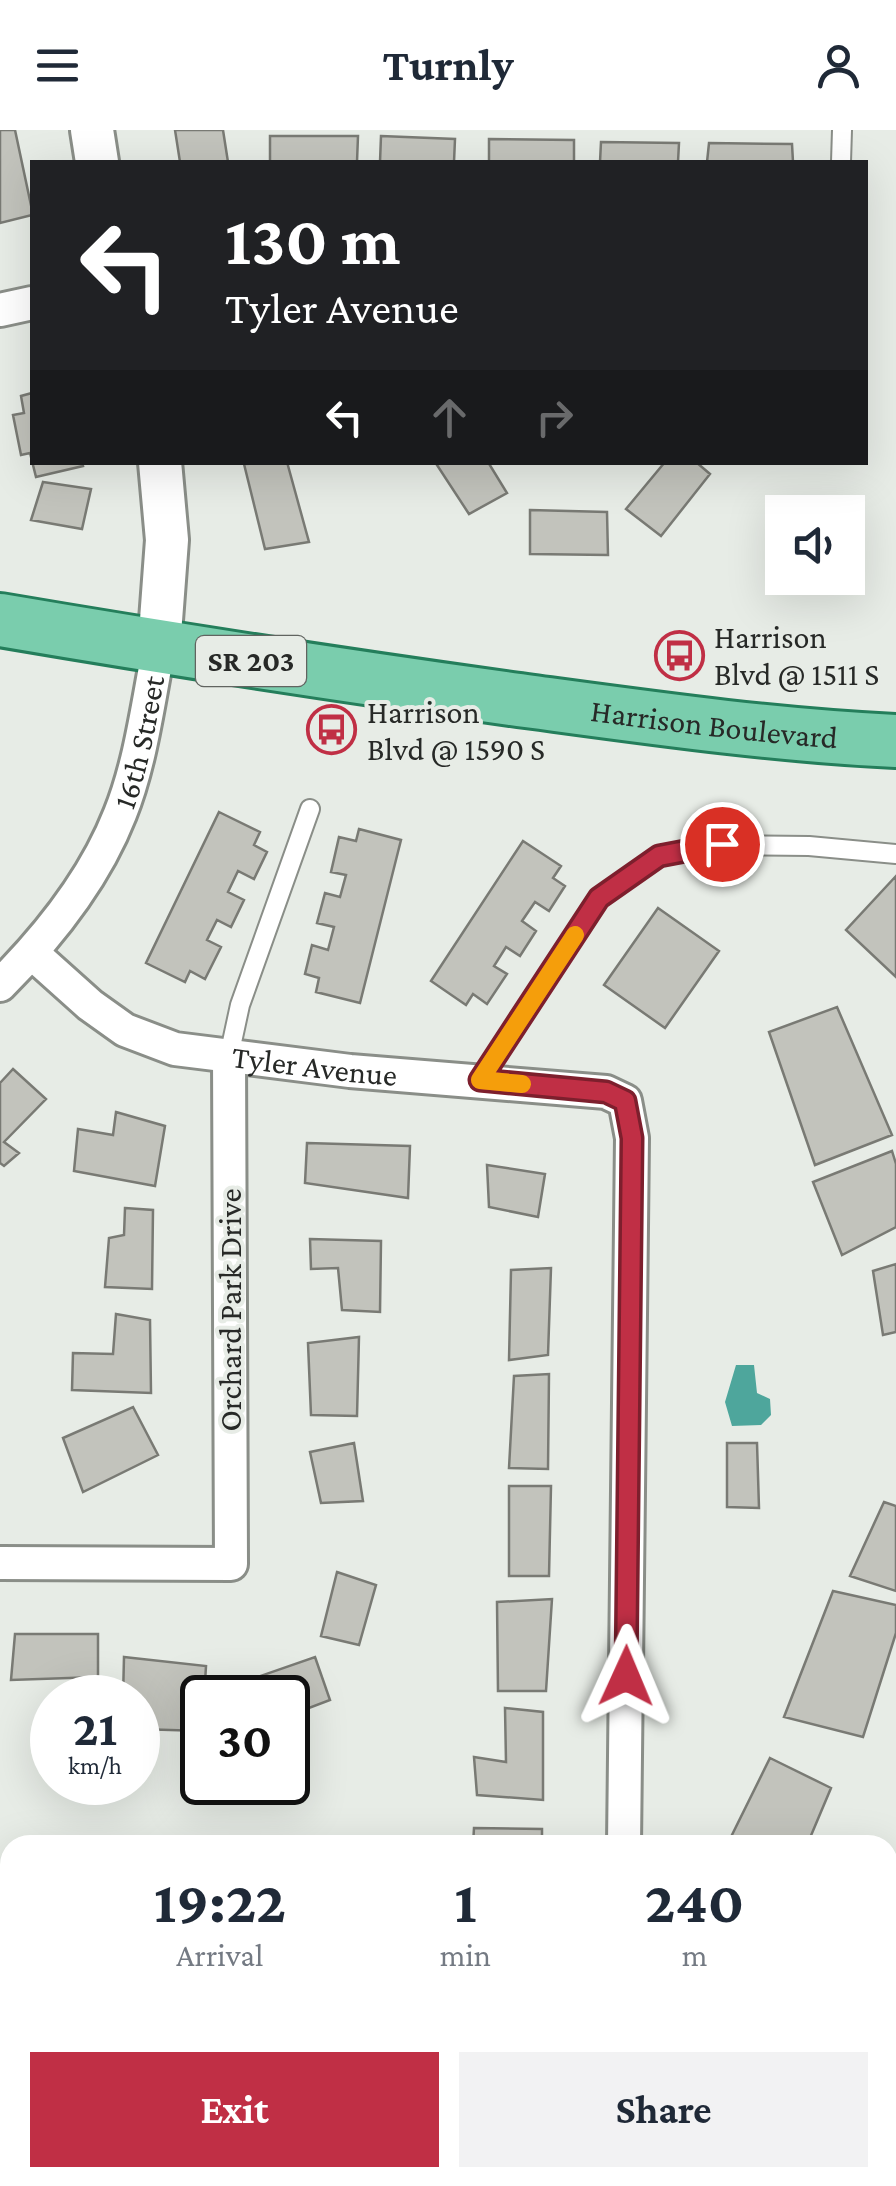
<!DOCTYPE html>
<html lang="en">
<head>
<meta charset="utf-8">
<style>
	body { margin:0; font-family:"Crimson Pro",serif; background:#f2f2f3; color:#1f2937; height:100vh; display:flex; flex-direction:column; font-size:38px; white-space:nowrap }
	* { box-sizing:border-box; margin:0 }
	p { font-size:32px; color:#747a83 }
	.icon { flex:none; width:55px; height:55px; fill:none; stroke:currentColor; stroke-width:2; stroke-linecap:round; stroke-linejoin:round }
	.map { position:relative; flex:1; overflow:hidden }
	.side { position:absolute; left:0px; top:1705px; width:898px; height:352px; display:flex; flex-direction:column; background:#fff; border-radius:30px 30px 0 0; box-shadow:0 10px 40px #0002 }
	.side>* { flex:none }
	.top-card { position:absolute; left:30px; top:30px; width:838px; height:305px; border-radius:0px; box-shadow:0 10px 40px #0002; background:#202124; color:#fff; overflow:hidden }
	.tools { position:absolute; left:765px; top:365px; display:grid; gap:20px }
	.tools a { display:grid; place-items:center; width:100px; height:100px; border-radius:0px; background:#fff; box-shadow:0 10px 40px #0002; font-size:50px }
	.speed { position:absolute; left:30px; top:1545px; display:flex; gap:20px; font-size:50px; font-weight:700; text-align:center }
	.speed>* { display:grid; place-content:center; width:130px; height:130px; border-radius:50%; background:#fff; box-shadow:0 10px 40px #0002; line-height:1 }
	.speed small { font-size:25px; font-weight:400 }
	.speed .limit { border:5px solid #111; border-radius:15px; background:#fff; color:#111 }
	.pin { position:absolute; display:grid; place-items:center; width:85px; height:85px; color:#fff; margin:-42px; border:5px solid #fff; border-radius:50%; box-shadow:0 2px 10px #0007 }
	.me { position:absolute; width:110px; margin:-55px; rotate:1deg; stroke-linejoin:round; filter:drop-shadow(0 0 8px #0008) }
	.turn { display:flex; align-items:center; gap:35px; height:210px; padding:0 30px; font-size:45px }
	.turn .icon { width:130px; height:130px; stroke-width:2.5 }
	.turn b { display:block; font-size:70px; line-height:85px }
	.lanes { display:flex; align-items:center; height:95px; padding:0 30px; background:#0003; justify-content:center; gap:50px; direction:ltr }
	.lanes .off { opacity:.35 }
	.eta { display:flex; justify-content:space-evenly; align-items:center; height:170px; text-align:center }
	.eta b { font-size:60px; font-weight:700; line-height:70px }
	.primary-button { display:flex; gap:20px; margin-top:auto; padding:20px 30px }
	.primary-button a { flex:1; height:115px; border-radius:0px; background:#c02f45; color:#fff; font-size:40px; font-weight:700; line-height:115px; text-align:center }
	.primary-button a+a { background:#f2f2f3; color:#1f2937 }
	header { display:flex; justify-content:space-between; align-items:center; height:130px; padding:0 30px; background:#fff; font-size:45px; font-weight:700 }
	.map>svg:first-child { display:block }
	.water { fill:#4ea69c }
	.building { fill:#c2c3bc; stroke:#797a74; stroke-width:2.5 }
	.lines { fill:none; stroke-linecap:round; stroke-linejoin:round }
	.service-casing { stroke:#8a8e88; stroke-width:22 }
	.minor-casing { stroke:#8a8e88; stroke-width:38 }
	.tertiary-casing { stroke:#8a8e88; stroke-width:48 }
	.primary-casing { stroke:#247e5b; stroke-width:58 }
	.service { stroke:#fff; stroke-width:18 }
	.minor { stroke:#fff; stroke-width:32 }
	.tertiary { stroke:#fff; stroke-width:42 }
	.primary { stroke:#7acdad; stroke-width:52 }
	.route-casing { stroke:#7d1f2d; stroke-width:25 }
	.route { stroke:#c02f45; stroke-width:18 }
	.slow { stroke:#f59e0b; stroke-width:18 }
	.labels { text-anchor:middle; stroke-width:8; stroke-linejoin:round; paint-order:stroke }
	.shield { fill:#e7ece6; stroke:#616460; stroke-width:2.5 }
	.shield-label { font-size:30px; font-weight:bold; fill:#272927 }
	.poi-label { font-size:32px; fill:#272927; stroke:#e7ece6; text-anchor:start }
	.street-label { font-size:32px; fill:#272927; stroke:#e7ece6 }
</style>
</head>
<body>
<header><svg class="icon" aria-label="menu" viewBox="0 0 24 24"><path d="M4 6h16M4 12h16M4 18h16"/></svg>Turnly<svg class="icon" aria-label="person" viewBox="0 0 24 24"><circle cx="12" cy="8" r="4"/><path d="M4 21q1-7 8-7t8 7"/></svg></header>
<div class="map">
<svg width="896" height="2056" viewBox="0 0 896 2056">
	<rect width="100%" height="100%" fill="#e7ece6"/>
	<path class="water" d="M 736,1235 L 754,1235 L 757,1263 L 770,1269 L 771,1285 L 761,1295 L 732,1296 L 725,1272 Z"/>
	<path class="building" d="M 0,0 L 15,0 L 32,80 L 32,85 L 0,93 Z
		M 175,0 L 223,0 L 228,32 L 180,32 Z
		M 270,6 L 358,6 L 357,32 L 270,32 Z
		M 381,6 L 455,9 L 454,32 L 380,32 Z
		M 489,9 L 574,10 L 574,32 L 489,32 Z
		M 601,12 L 679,13 L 678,32 L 600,32 Z
		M 709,13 L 792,14 L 793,32 L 707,32 Z
		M 32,263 L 32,332 L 82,332 L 83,336 L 36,347 L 30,323 L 21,325 L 13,285 L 24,283 L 21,266 Z
		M 287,332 L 309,412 L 265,419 L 244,334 Z
		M 435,332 L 488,332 L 507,363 L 469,384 Z
		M 665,332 L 696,332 L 710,344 L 661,406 L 626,379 Z
		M 43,352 L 91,359 L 82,399 L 31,390 Z
		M 530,380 L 607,382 L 608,425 L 530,424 Z
		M 219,682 L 260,702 L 254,715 L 267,722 L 254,749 L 238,741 L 228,762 L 244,770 L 231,797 L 217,790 L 207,810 L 221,817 L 205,849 L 190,841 L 185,852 L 146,833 Z
		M 359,699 L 401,710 L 360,873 L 316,862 L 319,848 L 305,844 L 312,815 L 328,820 L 334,797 L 317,793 L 325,763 L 340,767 L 346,745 L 331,742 L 339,707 L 356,711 Z
		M 523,711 L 561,736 L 553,748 L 565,756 L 549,781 L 535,772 L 522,791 L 536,801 L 520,826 L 506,817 L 494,836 L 507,844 L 487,874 L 473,864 L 466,875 L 431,851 Z
		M 896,746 L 896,847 L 846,800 Z
		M 658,778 L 719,821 L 665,898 L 604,855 Z
		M 837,877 L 892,1005 L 815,1035 L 769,902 Z
		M 13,939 L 46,969 L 4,1012 L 19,1023 L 4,1036 L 0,1033 L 0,953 Z
		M 116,982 L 165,996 L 155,1056 L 74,1041 L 78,999 L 113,1005 Z
		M 307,1013 L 410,1016 L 408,1068 L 305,1053 Z
		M 892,1021 L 896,1034 L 896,1097 L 842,1125 L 813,1052 Z
		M 487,1035 L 545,1044 L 538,1087 L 489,1077 Z
		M 125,1078 L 153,1080 L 152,1159 L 105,1157 L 109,1108 L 124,1105 Z
		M 310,1109 L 381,1111 L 380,1182 L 342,1180 L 338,1138 L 311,1139 Z
		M 896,1134 L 896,1202 L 883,1205 L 873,1141 Z
		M 551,1138 L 548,1225 L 509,1230 L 511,1140 Z
		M 116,1184 L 150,1190 L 151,1263 L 72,1260 L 73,1223 L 113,1224 Z
		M 359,1207 L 357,1286 L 311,1285 L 308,1213 Z
		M 549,1244 L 548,1339 L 509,1338 L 514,1246 Z
		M 133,1277 L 158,1325 L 83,1362 L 63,1308 Z
		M 354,1313 L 363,1371 L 321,1373 L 310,1322 Z
		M 727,1313 L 757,1313 L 759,1378 L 727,1377 Z
		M 509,1356 L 551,1356 L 549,1446 L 509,1446 Z
		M 884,1372 L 896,1376 L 896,1461 L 850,1446 Z
		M 337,1442 L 376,1455 L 359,1515 L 321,1506 Z
		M 833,1461 L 896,1475 L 896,1503 L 863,1607 L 784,1587 Z
		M 552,1469 L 546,1561 L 498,1561 L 497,1472 Z
		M 15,1504 L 98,1504 L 98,1547 L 11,1550 Z
		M 124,1527 L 206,1536 L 202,1601 L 138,1599 L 138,1568 L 123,1568 Z
		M 315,1527 L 330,1570 L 288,1586 L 288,1568 L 235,1568 L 229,1557 Z
		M 505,1578 L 543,1582 L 543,1670 L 477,1665 L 474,1627 L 506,1632 Z
		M 770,1628 L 831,1658 L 807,1715 L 727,1715 Z
		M 474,1698 L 542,1699 L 542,1715 L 473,1715 Z
		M 335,1709 L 435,1709 L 436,1715 L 336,1715 Z
		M 896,1727 L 896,1845 L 888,1841 L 888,1741 Z
		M 888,2017 L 896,2020 L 896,2056 L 875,2056 L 849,2048 L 888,2048 Z"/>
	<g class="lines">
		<defs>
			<path id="service" d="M 841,32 L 842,0
				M 229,926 L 240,875 L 310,679
				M 480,950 L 599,768 L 659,726 L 722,715 L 809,716 L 896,724"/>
			<g id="minor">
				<path d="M 0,180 L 32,173"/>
				<path id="s1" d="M 32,823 L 90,875 L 125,900 L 175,919 L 350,941 L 606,962 L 625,971 L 632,1008 L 624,1715"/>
				<path id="s2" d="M 0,855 C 49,806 95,748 120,684 C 141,632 148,572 159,517"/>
				<path d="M 0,1433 L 231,1434 L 229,926"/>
				<path d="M 0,1842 L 10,1842"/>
				<path d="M 888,1926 L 896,1929"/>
				<path d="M 755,2056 L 757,2048"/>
			</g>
			<path id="tertiary" d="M 92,0 L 97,32
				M 159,517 L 167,410 L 160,332"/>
			<g id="primary">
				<path id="s3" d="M 0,490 C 170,519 340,545 511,569 C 638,586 767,605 896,611"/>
			</g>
		</defs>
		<use href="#service" class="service-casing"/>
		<use href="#minor" class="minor-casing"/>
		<use href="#tertiary" class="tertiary-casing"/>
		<use href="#primary" class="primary-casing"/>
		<use href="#service" class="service"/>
		<use href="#minor" class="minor"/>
		<use href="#tertiary" class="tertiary"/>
		<use href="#primary" class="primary"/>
	</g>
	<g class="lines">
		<defs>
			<path id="route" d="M 626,1546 L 632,1008 L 625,971 L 606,962 L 480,950 L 599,768 L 659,726 L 722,714"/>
		</defs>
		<use href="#route" class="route-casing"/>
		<use href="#route" class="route"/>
		<path class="slow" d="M 522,954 L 480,950 L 575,805"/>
	</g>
	<defs>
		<symbol id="bus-ring" viewBox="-11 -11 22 22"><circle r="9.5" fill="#e7ece6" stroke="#c02f45" stroke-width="1.5"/><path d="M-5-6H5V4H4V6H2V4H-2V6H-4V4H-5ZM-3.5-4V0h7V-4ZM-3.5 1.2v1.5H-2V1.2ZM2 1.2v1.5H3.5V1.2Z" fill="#c02f45"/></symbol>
	</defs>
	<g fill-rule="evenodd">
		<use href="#bus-ring" x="652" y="498" width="55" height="55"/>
		<use href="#bus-ring" x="304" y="572" width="55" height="55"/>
	</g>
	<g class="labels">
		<rect class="shield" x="196" y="506" width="110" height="50" rx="8"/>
		<g class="shield-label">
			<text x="251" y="541">SR 203</text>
		</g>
		<g class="poi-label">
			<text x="714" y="518">Harrison<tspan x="714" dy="37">Blvd @ 1511 S</tspan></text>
			<text x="367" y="593">Harrison<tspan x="367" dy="37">Blvd @ 1590 S</tspan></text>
		</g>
		<g class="street-label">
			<text dy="11" stroke="none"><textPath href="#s3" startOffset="722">Harrison Boulevard</textPath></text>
			<text dy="11" stroke="none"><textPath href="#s2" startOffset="285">16th Street</textPath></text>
			<text dy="11" stroke="none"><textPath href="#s1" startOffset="315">Tyler Avenue</textPath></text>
			<text transform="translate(230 1180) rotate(-90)" y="11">Orchard Park Drive</text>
		</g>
	</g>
</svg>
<div class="tools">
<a><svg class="icon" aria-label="sound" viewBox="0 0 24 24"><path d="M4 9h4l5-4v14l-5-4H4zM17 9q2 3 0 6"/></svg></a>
</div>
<div class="speed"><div>21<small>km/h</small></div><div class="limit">30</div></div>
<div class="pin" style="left:722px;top:714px;background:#d93025"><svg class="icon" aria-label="arrive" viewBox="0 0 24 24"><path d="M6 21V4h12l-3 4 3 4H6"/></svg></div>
<svg class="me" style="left:626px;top:1546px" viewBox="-20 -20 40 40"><path d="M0-17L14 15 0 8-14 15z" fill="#c02f45" stroke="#fff" stroke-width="4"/></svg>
<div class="top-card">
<div class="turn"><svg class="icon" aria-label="left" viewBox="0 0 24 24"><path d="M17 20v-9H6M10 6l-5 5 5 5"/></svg><div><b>130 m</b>Tyler Avenue</div></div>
<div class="lanes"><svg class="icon" aria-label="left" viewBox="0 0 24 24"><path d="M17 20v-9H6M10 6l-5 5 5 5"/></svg><svg class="icon off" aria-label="ahead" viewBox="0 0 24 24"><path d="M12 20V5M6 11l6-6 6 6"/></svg><svg class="icon off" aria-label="right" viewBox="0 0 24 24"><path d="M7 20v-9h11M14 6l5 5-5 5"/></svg></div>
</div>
<section class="side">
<div class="eta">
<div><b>19:22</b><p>Arrival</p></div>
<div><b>1</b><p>min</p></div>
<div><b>240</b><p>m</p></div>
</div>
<div class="primary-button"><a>Exit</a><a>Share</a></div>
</section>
</div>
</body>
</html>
